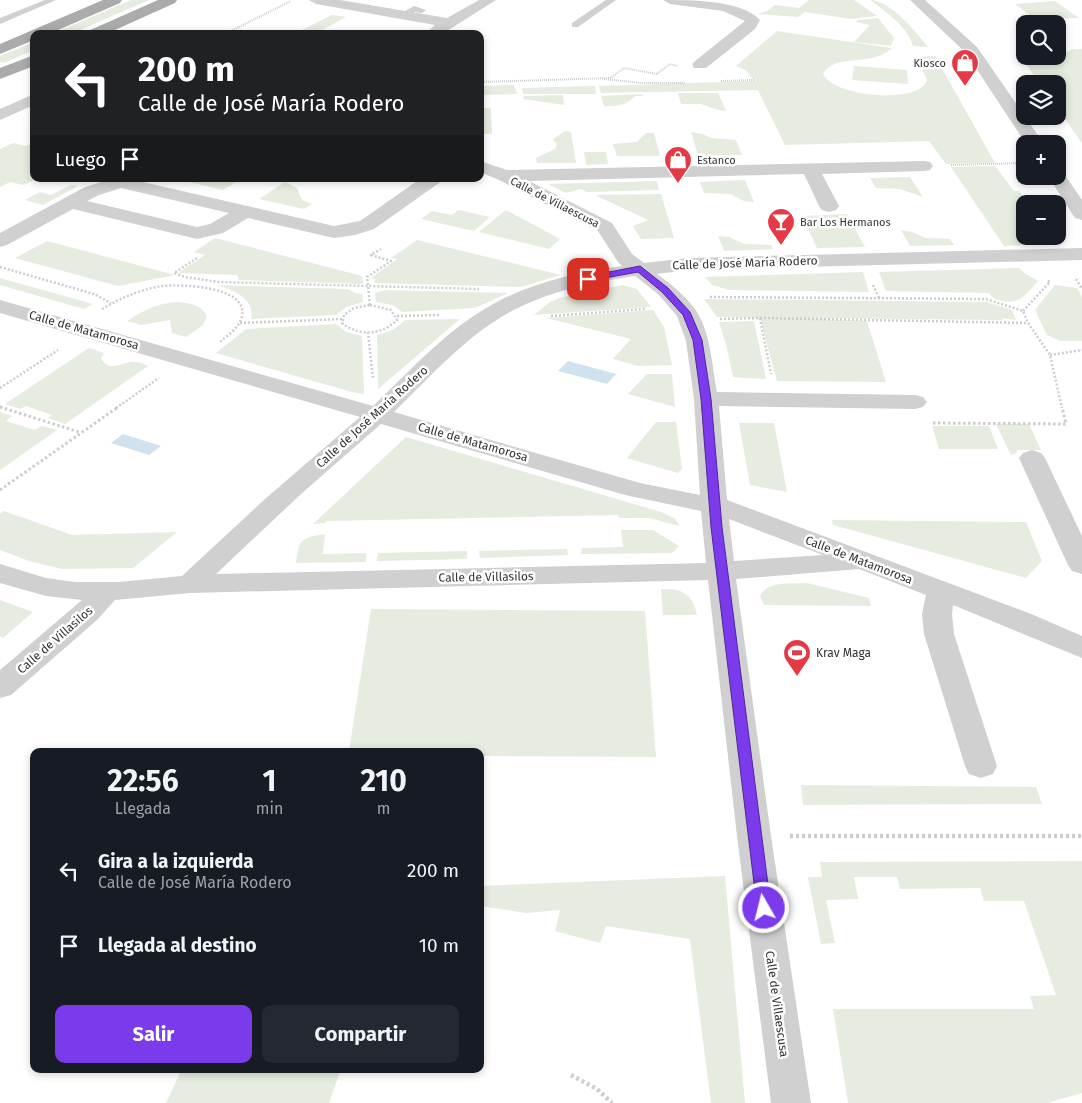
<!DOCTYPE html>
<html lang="es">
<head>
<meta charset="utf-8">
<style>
	body { margin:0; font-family:"Fira Sans",sans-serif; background:#242831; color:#f1f3f6; height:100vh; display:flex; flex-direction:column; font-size:19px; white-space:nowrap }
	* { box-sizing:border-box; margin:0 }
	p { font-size:16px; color:#9ea1a6 }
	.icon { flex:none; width:28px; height:28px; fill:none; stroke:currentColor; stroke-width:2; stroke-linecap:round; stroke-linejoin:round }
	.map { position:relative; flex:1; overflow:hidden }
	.drawer { position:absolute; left:30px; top:748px; width:454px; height:325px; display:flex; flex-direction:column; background:#171b24; border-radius:10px; box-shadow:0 2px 8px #0003 }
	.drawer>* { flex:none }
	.top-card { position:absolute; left:30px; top:30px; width:454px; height:152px; border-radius:10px; box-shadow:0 2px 8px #0003; background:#202124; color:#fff; overflow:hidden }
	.controls { position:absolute; left:1016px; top:15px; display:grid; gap:10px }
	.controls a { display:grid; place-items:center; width:50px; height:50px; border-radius:10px; background:#171b24; box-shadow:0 2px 8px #0003; font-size:25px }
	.pin { position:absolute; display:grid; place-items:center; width:42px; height:42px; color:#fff; margin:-21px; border-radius:10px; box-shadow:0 2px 8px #0006 }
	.me { position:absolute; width:55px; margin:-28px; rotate:352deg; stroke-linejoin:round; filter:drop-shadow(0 0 4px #0008) }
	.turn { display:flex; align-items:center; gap:18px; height:105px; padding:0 25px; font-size:22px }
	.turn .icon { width:65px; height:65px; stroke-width:2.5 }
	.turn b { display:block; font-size:35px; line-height:42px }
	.then { display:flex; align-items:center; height:48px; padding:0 25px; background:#0003; gap:10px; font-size:19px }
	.eta { display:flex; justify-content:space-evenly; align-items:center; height:85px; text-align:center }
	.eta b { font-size:30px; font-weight:700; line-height:35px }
	.button { display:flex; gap:10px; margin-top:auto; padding:10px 25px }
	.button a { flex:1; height:58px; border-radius:10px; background:#7c3aed; color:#fff; font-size:20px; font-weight:700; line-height:58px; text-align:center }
	.button a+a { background:#242831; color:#f1f3f6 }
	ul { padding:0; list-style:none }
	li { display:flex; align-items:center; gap:15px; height:75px; padding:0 25px }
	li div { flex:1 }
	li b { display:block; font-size:19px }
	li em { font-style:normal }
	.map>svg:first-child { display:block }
	.green { fill:#e6ecdf }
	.water { fill:#cfe2ee }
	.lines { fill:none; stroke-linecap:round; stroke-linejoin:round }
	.path-far3 { stroke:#cdcdcd; stroke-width:2; stroke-dasharray:1 1; stroke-linecap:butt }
	.path-far2 { stroke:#cdcdcd; stroke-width:2.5; stroke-dasharray:2 2; stroke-linecap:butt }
	.path-far1 { stroke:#cdcdcd; stroke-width:3; stroke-dasharray:2.5 2.5; stroke-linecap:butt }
	.path { stroke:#cdcdcd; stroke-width:4.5; stroke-dasharray:3 3; stroke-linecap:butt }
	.lane { fill:#d0d0d0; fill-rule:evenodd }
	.street { fill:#d0d0d0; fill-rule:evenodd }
	.primary { fill:#ababab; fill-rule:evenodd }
	.route { fill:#7c3aed; stroke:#51269a }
	.labels { text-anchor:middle; stroke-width:5; stroke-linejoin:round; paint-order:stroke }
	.far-poi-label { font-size:11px; fill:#333; stroke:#fff; text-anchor:start }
	.far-street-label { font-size:11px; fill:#333; stroke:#fff }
	.street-label { font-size:12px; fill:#333; stroke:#fff }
	.poi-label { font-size:12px; fill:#333; stroke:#fff; text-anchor:start }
</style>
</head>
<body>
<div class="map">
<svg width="1082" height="1103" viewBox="0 0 1082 1103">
	<rect width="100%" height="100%" fill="#fff"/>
	<path class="green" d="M 131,0 L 149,0 L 71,34 L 52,34 Z
		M 809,0 L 854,0 L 877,16 L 851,19 L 805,12 L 798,17 L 758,14 L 767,11 L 775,5 L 799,8 Z
		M 870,0 C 890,0 916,32 928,47 L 913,46 C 908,27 885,11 870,0 Z
		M 1055,1 L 1079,18 L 1035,19 L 1015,4 Z
		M 332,15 L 346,17 L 315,34 L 294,34 Z
		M 878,18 L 894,38 L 891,46 L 854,42 L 870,25 L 856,22 L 858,20 Z
		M 777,31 L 892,48 C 871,68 835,52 823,74 C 833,97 920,105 927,80 L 917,57 L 935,56 L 995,163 L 946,164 L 929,141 L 785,145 L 758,90 L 601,93 L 599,86 L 754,81 L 746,70 L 736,66 Z
		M 34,42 L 34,50 L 4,63 L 0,62 L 0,56 Z
		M 1073,49 L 1082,49 L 1082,143 L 1058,109 L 1058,84 L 1040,84 L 1021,57 L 1058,56 Z
		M 854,66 L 907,70 L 908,84 L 852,80 Z
		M 514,85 L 517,94 L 480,95 L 480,86 Z
		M 595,86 L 596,94 L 523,94 L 522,88 Z
		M 678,93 L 718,93 L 726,111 L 718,110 L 701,104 L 681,104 Z
		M 642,94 L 643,96 L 635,96 C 625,106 618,106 604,106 L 601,96 Z
		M 563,95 L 564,105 L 523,99 L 524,96 Z
		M 491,108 L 492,134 L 480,134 L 480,108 Z
		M 565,131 L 571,132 L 576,163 L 537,163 L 536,158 L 555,149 L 557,145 L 553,139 Z
		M 691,132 L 702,134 L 711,138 L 736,140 L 742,155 L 698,155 Z
		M 646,133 L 654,133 L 660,156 L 617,156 L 613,144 L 637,142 Z
		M 34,142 L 34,179 L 36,179 L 24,185 L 10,182 L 0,187 L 0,149 L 13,143 L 26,146 Z
		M 584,152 L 606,152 L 608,164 L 586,165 Z
		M 995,166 L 1014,191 L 1020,191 L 1027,204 L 1025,204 L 1025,236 L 1046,236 L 1051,244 L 1004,246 L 951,167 Z
		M 910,177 L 923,197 L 900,189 L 876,188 L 870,178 Z
		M 177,179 L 241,179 L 223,190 Z
		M 745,180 L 754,202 L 744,201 L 730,194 L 704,193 L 700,182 Z
		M 657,181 L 659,190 L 587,192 L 581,189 L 566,193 L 548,184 Z
		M 285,182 L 297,188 L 302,200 L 312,204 L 304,209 L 259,199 Z
		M 71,185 L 78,186 L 43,205 L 25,200 L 40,192 L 51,195 Z
		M 661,194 L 674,238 L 641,239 L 633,226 L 648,220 L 595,195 Z
		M 458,210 L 490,217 L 474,231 L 421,219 L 432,211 L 452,215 Z
		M 506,210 L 560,239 L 549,249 L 479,232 Z
		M 847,214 L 865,247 L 817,248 L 802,216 Z
		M 901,230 L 912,232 L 926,238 L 950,239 L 954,245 L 910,246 Z
		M 718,236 L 729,237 L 744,244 L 771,245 L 773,249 L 724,251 Z
		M 215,238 L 362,276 L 363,284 L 239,280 L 237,275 L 178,273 L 205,255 L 194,252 Z
		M 417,240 L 561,275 L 521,287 L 374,283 L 375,279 L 371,278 L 397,259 L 391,258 Z
		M 47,241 L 175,275 L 118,286 L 15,258 Z
		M 1019,268 L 1026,274 L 1038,281 C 1027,293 1020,305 1002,301 C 996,300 992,298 989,293 L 886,291 L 879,272 Z
		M 863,272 L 869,292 L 729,290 L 712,285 L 705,277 Z
		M 0,278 L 93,304 L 84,309 L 0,285 Z
		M 216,285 L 348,289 L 355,293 L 362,294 L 363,302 L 346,307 L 336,315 L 251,319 C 256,299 232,289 216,285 Z
		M 623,285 L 637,289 L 651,307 L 534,315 L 550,302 L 559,298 Z
		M 1055,285 L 1077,288 L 1082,297 L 1082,341 L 1061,341 L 1047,335 L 1035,310 Z
		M 386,290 L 508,293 L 475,308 L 402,312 L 393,305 L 376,302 L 375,293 Z
		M 704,299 L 987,302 L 1012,310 L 1016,320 L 1002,318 L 1003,320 L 798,318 L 867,321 L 886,382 L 777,381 L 760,318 L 717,317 Z
		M 178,302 C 189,303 203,305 207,317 L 203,325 L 186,337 L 172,333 L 170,320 L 141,325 L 127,321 C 144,310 158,303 178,302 Z
		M 653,310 L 664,327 L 672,365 L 638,366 L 613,359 L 631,339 L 546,318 Z
		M 460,319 L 378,389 L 377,335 L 393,330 L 405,320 Z
		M 754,321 L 766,379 L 733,377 L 727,348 L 719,322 Z
		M 336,324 L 346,332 L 362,336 L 364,394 L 352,392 L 216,353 L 246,329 Z
		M 89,348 L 104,353 L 101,359 C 111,374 125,360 135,362 C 139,362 144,364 148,366 L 65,424 L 48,418 L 52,415 L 26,406 L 20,409 L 5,404 Z
		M 647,374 L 672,374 L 675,407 L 628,394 Z
		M 0,412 L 12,416 L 6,421 L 35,430 L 42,426 L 57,430 L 0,470 Z
		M 656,422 L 676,422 L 682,469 L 678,473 L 627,458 Z
		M 739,423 L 774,423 L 787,492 L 750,485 Z
		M 996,424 L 1029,424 L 1041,450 L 1017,450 L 1016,453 L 1011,455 Z
		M 932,426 L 989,426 L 998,449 L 939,449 Z
		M 406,437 L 661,512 L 674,518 L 680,526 L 649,518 L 619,518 L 618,515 L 326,521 L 326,523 L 313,524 Z
		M 4,511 L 72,535 L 177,532 L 133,568 L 62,569 L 29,561 L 0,550 L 0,514 Z
		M 832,520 L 1026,522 L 1042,561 L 1026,578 L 833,525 Z
		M 621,530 L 653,530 L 679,546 L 672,553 L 581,554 L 582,548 L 623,547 Z
		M 325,534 L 323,554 L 366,553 L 366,562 L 296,563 C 299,539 301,538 325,534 Z
		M 567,549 L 568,555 L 480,558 L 479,551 Z
		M 467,551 L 467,559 L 377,561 L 378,553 Z
		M 807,583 L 869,598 L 871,606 L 764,605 L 760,596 C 768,580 791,584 807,583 Z
		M 661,589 C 682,588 693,594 697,615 L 663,615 Z
		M 0,600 L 33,612 L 3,638 L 0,636 Z
		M 371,609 L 645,611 L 656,757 L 480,756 L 480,751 L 349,751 Z
		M 801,785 L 1036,787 L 1042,804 L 803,805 Z
		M 1082,861 L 1082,1093 L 1047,1103 L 848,1103 L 833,1009 L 1034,1009 L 1030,996 L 1056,995 L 1024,901 L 984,901 L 980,888 L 900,889 L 897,877 L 854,877 L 858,899 L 826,900 L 835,943 L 821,944 L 808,877 L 822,877 L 820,862 Z
		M 725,876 L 745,1103 L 711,1103 L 690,939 L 606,926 L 600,943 L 555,931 L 560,910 L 526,913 L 480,906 L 480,886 Z
		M 182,1069 L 341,1069 L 329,1103 L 166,1103 Z"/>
	<path class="water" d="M 568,361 L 616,374 L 607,384 L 558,371 Z
		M 123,434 L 161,446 L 149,455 L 111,443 Z"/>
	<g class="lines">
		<path class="path-far3" d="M 225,34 L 291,1
			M 604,79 L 641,83 L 685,83
			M 721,81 L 754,80
			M 480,82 L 611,78 L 624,68 L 657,74 L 670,64 L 678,66
			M 951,165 L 1024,163"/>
		<path class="path-far2" d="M 197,258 L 174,273 L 185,277 L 219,282 L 479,289
			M 0,267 L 94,294 L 111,303
			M 1076,279 L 1082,289
			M 873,285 L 879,298
			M 710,297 L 986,299 L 1023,311 L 1028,323 L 1050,355 L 1062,408
			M 370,305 L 367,277 L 391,261 L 371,255 L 381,249
			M 370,305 L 391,310 L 397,320 C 382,335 359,337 342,323 L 344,315 L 354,308 Z
			M 102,309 C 121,298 141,289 163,286 C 181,284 248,286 242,316 C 240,327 228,335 220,342
			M 1023,311 L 1050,282 L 1046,280
			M 397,316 L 441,315
			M 551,316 L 645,309
			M 760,318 L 771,374
			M 720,319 L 760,318 L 1028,323
			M 240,323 L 342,319
			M 368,332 L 373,379
			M 1050,355 L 1082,350
			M 0,388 L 58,350
			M 0,407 L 4,408
			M 116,408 L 159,378"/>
		<path class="path-far1" d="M 0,407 L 79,432
			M 933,423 L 1066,424 L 1062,407
			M 0,490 L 118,407"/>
		<path class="path" d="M 790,836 L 1082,836
			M 571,1075 L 597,1089 L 612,1103"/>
		<path class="lane" d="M 45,0 L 56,0 L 0,24 L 0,18 Z
			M 606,0 L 616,0 L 578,27 L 572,27 L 572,23 Z
			M 414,6 L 426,10 L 422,13 L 415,12 L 402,18 L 398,15 Z"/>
		<path class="street" d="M 309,0 L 340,0 L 447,18 L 479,0 L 496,0 L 442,34 L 428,34 L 427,32 L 435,25 L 316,4 Z
			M 663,0 C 689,0 743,0 760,20 L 755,29 L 706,68 L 694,68 L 692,65 L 694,62 L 745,21 L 723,11 L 670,4 Z
			M 910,0 L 925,0 L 977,47 L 1044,144 L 1026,144 L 966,53 Z
			M 34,94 L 34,105 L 0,120 L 0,109 Z
			M 480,161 L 507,170 L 924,161 L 930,162 L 933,166 L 930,170 L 924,171 L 822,174 L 839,206 L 836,210 L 829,212 L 822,210 L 819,206 L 804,174 L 529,181 L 612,223 L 632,254 L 644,263 L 688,258 L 1082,248 L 1082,260 L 688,270 L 657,274 C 671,284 687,297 697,312 C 711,335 712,366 717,392 L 915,395 L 923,397 L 927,402 L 923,407 L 915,409 L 719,406 L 727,500 L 1029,613 L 1082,636 L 1082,658 L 953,605 L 952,614 L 954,634 L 997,766 L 993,774 L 981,778 L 969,774 L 965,766 L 924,634 L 922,614 L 926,595 L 859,569 L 736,579 L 771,836 L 811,1103 L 771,1103 L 737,836 L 708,580 L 190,593 L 115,600 L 97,620 L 11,695 L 0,698 L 0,670 L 82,600 L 46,596 L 0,583 L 0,564 L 46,578 L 75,582 L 118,582 L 182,576 L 265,499 L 360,417 L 0,313 L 0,300 L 373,406 C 411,370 448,328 495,303 C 534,282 578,272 622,266 L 618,262 L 598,231 L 499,180 L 480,172 ZM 635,276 L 658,294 L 677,316 L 686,341 L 694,399 L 700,495 L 640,483 L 394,412 C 435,372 476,324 531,302 C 564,288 599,281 635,276 ZM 381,424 L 625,495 L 701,511 L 706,563 L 216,574 L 301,494 ZM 729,519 L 823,555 L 734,561 Z
			M 1058,171 L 1063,172 L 1082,200 L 1082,220 L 1075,218 L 1048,176 L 1058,176 Z
			M 111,179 L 130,179 L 334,226 L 360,221 L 420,179 L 441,179 L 439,183 L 374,229 L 355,235 L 334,238 L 248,218 L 223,233 L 197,239 L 73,209 L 7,245 L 0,247 L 0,233 L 85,187 ZM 121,188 L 229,213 L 210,224 L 197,227 L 87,201 L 99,195 Z
			M 1032,450 L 1041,453 L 1045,458 L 1082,536 L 1082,574 L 1072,571 L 1068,565 L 1019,458 L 1023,453 Z"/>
		<path class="primary" d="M 103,0 L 122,0 L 120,3 L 49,34 L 34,34 L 34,40 L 0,54 L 0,44 Z
			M 158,0 L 177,0 L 175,3 L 106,34 L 86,34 L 88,31 Z
			M 34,55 L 34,66 L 0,79 L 0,68 Z"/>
	</g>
	<path class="route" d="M 640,266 L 668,288 L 690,312 L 702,340 L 711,399 L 722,527 L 771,908 L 769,913 L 764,914 L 759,913 L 757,908 L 711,527 L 701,399 L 693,340 L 683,315 L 662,292 L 638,272 L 588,281 L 584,279 L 588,276 Z"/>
	<defs>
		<symbol id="shop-pin" viewBox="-11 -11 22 30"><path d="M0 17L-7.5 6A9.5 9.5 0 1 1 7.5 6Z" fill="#e63946" stroke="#fff"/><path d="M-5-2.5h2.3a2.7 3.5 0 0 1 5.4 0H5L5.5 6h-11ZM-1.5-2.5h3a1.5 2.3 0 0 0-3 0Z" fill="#fff"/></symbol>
		<symbol id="bar-pin" viewBox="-11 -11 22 30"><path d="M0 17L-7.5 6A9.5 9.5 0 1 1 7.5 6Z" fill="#e63946" stroke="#fff"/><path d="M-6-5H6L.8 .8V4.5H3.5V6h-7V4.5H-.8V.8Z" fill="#fff"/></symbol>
		<symbol id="stadium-pin" viewBox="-11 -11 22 30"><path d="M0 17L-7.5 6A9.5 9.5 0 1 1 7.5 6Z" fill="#e63946" stroke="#fff"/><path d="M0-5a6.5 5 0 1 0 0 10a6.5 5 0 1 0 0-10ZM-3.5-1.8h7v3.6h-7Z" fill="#fff"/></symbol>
	</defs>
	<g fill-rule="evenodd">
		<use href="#shop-pin" x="949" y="47" width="32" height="43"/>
		<use href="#shop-pin" x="662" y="144" width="32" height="43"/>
		<use href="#bar-pin" x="765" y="206" width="32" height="43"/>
		<use href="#stadium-pin" x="781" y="637" width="32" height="43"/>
	</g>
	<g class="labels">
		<g class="far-poi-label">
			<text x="946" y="67" text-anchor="end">Kiosco</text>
			<text x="697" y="164">Estanco</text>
			<text x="800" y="226">Bar Los Hermanos</text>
		</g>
		<g class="far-street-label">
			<text transform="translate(555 202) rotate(27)" y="4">Calle de Villaescusa</text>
		</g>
		<g class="street-label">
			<text transform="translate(745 263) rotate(-2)" y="4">Calle de José María Rodero</text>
			<text transform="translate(84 330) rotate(16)" y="4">Calle de Matamorosa</text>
			<text transform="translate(372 417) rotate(-42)" y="4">Calle de José María Rodero</text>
			<text transform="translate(473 442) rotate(16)" y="4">Calle de Matamorosa</text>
			<text transform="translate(859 560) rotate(21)" y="4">Calle de Matamorosa</text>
			<text transform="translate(486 577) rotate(-1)" y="4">Calle de Villasilos</text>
			<text transform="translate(55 640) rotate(-41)" y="4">Calle de Villasilos</text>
			<text transform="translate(777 1004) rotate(82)" y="4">Calle de Villaescusa</text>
		</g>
		<g class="poi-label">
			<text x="816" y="657">Krav Maga</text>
		</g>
	</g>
</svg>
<div class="controls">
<a><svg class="icon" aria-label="search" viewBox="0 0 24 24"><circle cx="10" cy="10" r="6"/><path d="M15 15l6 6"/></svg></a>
<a><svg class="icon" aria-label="layers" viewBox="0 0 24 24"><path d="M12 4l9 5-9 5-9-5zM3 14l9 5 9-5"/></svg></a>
<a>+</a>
<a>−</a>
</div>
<div class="pin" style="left:588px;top:279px;background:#d93025"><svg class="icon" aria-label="arrive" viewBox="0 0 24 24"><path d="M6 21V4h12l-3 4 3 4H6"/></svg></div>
<svg class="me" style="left:764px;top:908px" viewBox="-20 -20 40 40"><circle r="17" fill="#7c3aed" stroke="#fff" stroke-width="3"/><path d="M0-11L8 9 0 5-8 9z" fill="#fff"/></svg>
<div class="top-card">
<div class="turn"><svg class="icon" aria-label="left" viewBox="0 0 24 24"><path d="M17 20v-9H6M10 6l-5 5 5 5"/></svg><div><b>200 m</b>Calle de José María Rodero</div></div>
<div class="then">Luego<svg class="icon" aria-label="arrive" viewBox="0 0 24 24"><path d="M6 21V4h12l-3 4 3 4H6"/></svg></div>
</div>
<section class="drawer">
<div class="eta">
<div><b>22:56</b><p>Llegada</p></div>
<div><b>1</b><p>min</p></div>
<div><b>210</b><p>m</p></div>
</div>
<ul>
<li><svg class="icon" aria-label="left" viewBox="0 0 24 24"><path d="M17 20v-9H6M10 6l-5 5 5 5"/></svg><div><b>Gira a la izquierda</b><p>Calle de José María Rodero</p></div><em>200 m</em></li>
<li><svg class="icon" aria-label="arrive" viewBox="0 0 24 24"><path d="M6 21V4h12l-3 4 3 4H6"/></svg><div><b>Llegada al destino</b></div><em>10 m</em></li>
</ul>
<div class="button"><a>Salir</a><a>Compartir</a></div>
</section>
</div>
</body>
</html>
